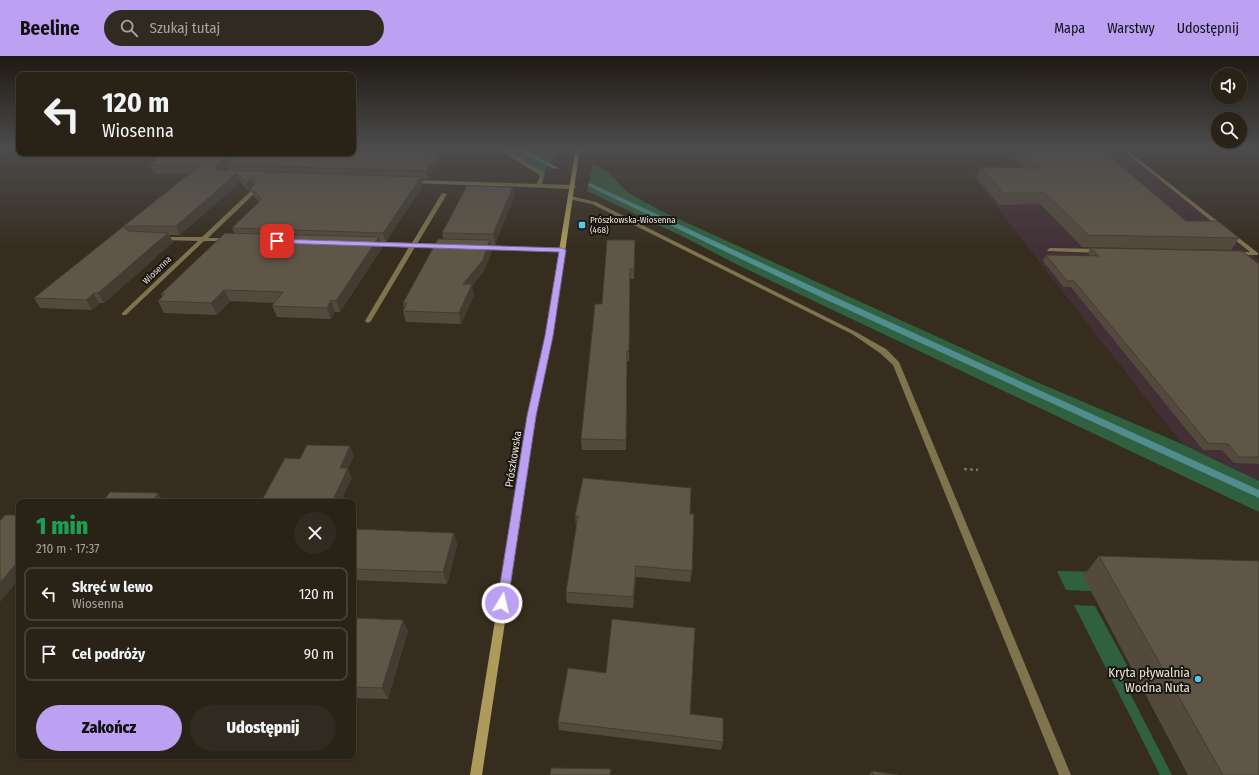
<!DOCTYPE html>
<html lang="pl">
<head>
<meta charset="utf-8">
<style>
	body { margin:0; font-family:"Fira Sans Condensed",sans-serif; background:#302a20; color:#f1f3f6; height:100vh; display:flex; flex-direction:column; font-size:15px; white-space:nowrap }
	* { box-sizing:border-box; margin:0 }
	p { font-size:13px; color:#a5a4a1 }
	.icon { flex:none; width:22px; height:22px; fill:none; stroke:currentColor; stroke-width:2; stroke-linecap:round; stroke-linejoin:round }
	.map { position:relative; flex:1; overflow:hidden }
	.drawer { position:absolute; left:16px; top:443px; width:340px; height:260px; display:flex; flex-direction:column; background:#282217; border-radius:8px; box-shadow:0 1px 3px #0004,0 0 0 1px #443f36 }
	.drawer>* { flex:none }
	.top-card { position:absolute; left:16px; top:16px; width:340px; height:84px; border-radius:8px; box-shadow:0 1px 3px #0004,0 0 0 1px #443f36; background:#282217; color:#f1f3f6; overflow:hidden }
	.fabs { position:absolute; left:1211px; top:12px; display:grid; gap:8px }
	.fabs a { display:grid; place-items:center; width:36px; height:36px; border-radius:50%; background:#282217; box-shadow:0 1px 3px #0004,0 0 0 1px #443f36; font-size:20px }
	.pin { position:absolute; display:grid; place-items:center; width:34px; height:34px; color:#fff; margin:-17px; border-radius:8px; box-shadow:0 2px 6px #0006 }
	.me { position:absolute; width:44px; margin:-22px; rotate:9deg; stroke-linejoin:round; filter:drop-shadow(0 0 3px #0008) }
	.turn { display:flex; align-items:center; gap:14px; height:84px; padding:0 20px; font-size:18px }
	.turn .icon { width:52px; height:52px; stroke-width:2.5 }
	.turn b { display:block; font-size:28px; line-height:34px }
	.round { display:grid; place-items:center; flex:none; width:42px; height:42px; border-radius:21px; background:#302a20 }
	.head { display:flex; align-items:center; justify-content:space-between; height:68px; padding:0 20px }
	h1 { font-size:24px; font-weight:800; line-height:30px; color:#1e9e55 }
	.primary-button { display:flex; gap:8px; margin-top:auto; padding:8px 20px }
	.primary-button a { flex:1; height:46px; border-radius:24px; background:#bca0f2; color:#111; font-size:16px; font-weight:800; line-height:46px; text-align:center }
	.primary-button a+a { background:#302a20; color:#f1f3f6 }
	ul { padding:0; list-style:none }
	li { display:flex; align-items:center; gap:12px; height:54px; margin:0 8px 6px; padding:0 12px; border:2px solid #443f36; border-radius:8px }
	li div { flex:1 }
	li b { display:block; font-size:15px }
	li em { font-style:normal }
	header { display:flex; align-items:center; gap:24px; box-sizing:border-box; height:56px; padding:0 20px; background:#bca0f2; color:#111 }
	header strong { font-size:19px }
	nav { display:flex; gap:22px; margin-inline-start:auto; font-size:14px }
	.search { width:280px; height:36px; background:#302a20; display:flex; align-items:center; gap:10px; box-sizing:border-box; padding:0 14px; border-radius:22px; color:#a5a4a1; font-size:15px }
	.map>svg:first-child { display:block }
	.industrial { fill:#433037 }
	.green { fill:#2f6140 }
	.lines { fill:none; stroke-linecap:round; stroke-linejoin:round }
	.stream { fill:#518c8e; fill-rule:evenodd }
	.path { stroke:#766e61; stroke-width:2.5; stroke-dasharray:3 3; stroke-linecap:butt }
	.lane { fill:#7f744d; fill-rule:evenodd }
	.street { fill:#7f744d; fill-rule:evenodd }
	.secondary { fill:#ac9b5b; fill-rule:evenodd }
	.wall { fill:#534a3d; fill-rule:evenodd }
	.shaded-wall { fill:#433c32 }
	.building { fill:#605647; stroke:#433c32 }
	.route { fill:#bca0f2; stroke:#7a689d }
	.poi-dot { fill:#59c8e5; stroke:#1a1610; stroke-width:1.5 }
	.labels { text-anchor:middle; stroke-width:4; stroke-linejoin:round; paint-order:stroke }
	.far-poi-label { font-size:9px; fill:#eae4db; stroke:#1a1610; text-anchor:start }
	.far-street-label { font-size:9px; fill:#eae4db; stroke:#1a1610 }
	.street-label { font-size:11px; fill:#eae4db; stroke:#1a1610 }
	.near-poi-label { font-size:13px; fill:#eae4db; stroke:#1a1610; text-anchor:end }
</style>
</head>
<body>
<header>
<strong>Beeline</strong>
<div class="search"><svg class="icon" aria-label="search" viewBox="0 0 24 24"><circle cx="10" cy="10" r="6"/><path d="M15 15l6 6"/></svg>Szukaj tutaj</div>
<nav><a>Mapa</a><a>Warstwy</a><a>Udostępnij</a></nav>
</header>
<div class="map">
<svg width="1259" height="719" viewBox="0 0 1259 719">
	<rect width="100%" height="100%" fill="#362d1f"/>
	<path class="industrial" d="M 997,91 L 1121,91 L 1259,204 L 1259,425 L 1182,388 L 969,116 L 1022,117 Z"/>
	<path class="green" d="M 497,91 L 527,91 L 557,96 L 543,118 Z
		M 593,108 L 608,116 L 627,136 L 659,154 L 1032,324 L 1182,388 L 1259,425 L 1259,456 L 738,209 L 686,182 L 587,135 Z
		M 1057,515 L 1259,519 L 1091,535 L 1066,534 Z
		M 1074,549 L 1095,550 L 1128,611 L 1117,612 L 1172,719 L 1160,719 Z"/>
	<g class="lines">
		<path class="stream" d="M 0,91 L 4,91 L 0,93 Z
			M 512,91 L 517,91 L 559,112 L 554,113 Z
			M 590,127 L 835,241 L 1259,434 L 1259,442 L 829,245 L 588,130 L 588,128 Z"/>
		<path class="path" d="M 964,413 L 978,414"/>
		<path class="lane" d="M 495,91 L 500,91 L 545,117 L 541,131 L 536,130 L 540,119 Z
			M 1119,91 L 1123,91 L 1258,197 L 1258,199 L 1233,199 L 1233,197 L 1235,196 L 1250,196 Z
			M 571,140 L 596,146 L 856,276 L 886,293 L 899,306 L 1071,719 L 1059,719 L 893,309 L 880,297 L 852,278 L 592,148 L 569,143 L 568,142 Z
			M 1050,192 L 1100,193 L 1103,195 L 1100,197 L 1048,195 L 1047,194 Z"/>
		<path class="street" d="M 412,124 L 573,129 L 576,131 L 573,133 L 410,127 L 410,125 Z
			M 253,133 L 258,134 L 208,182 L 228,182 L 230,183 L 230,185 L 204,185 L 126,259 L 122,259 L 122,257 L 198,185 L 161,184 L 158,182 L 159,181 L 202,181 Z
			M 442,137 L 447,138 L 417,188 L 444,188 L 447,190 L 444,192 L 415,191 L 371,265 L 368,267 L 366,266 L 365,265 L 409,191 L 371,190 L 368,188 L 371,186 L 412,187 Z
			M 481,190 L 562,192 L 565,194 L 562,196 L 479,193 L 479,191 Z"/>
		<path class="secondary" d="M 576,91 L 580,91 L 553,280 L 536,360 L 482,719 L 470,719 L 528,360 L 545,280 Z"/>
	</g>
	<path class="wall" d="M 433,91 L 429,96 L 439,96 L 440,104 L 427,123 L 422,123 L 423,129 L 386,186 L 380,186 L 382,192 L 340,256 L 335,256 L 331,263 L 277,261 L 272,250 L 274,247 L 230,245 L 217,259 L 164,257 L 158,245 L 162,241 L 161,238 L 234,177 L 232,172 L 259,146 L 254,140 L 251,134 L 249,135 L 240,126 L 180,179 L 169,179 L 173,186 L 104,247 L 99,247 L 92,254 L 40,252 L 34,242 L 189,118 L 154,117 L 150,109 ZM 227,110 L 228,114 L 223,114 Z
		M 1006,91 L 1104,91 L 1116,100 L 1114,105 L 1186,165 L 1239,182 L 1231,194 L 1082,191 L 1040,148 L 999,149 L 977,122 L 981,111 L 1026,111 Z
		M 513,131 L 514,141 L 495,189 L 491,189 L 492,195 L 484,215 L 472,230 L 474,239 L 461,268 L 406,266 L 403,255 L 404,252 L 403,247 L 443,183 L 442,177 Z
		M 635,184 L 634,223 L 630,223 L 629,305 L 627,305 L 626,394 L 582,394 L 581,383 L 602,248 Z
		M 1090,192 L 1259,208 L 1259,408 L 1234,407 L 1222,394 L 1203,394 L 1071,231 L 1064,231 L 1043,205 L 1046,199 L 1090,200 L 1088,197 Z
		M 690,458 L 692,515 L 690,526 L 636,521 L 633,552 L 567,547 L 566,536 L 576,472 L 576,471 L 575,460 Z
		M 353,473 L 454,477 L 457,489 L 447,528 L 353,524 Z
		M 1099,500 L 1259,719 L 1188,719 L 1083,520 Z
		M 353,562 L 408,575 L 388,643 L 353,642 Z
		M 690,658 L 723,686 L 721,694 L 559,674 L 558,666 Z
		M 872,715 L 898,719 L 869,719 Z"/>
	<path class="shaded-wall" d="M 426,91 L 433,91 L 423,104 L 422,96 Z
		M 439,96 L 440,104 L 427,123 L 426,115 Z
		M 227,97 L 237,97 L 220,118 L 216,114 L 216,110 Z
		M 237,117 L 240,126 L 180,179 L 176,170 Z
		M 421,121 L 423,129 L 386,186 L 383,177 Z
		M 252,122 L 255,131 L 250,132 L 251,134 L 249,135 L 246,127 Z
		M 513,131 L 514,141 L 495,189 L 493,178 Z
		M 126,170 L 131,179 L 125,172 Z
		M 168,177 L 173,186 L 104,247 L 98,237 Z
		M 379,181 L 382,192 L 340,256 L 336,245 Z
		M 490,184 L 492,195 L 484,215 L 472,230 L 474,239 L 461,268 L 459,257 L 463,228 Z
		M 224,234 L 230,245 L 217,259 L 211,247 Z
		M 94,237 L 99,247 L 92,254 L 86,244 Z
		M 331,244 L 335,256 L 331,263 L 327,252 Z
		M 350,390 L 354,400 L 348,413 L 352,422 L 341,446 L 332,446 L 340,412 Z
		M 158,437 L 162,443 L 160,446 L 152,446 Z
		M 454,477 L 457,489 L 447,528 L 443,516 Z
		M 19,504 L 19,523 L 0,546 L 0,527 Z
		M 636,510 L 636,521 L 633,552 L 633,541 Z
		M 403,564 L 408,575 L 388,643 L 382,632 Z"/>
	<path class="building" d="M 353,91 L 426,91 L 422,96 L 439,96 L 426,115 L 227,109 L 235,97 L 353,97 Z
		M 1020,91 L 1104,91 L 1116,100 L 1109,100 L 1186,165 L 1218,165 L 1239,182 L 1088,179 L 1045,137 L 1003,137 L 981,111 L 1041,112 Z
		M 163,97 L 227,97 L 216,110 L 216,114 L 421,121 L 383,177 L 232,172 L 262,143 L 250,132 L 255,128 L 254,123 L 252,122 L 246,127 L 237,117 L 176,170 L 126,170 L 125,172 L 129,175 L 168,177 L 98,237 L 94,237 L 86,244 L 34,242 L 199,110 L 150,109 Z
		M 467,130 L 513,131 L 493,178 L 442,177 Z
		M 225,177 L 379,181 L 336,245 L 331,244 L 327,252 L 272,250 L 283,236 L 224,234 L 211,247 L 158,245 L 165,238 L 161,238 Z
		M 438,183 L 490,184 L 483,204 L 463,228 L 472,228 L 459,257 L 403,255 L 407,247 L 403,247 Z
		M 607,184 L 635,184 L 634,213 L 630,213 L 629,295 L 627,295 L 626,384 L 581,383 L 595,248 L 602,248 Z
		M 1090,192 L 1242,195 L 1259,208 L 1259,401 L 1239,401 L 1228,388 L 1208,387 L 1074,225 L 1067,225 L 1046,199 L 1099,200 Z
		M 307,389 L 350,390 L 340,412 L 348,412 L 332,446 L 261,446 L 285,402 L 300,403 Z
		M 583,422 L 691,432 L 690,458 L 694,458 L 692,515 L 636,510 L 633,541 L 566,536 L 578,460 L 575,460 Z
		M 110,436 L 158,437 L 152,446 L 103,446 Z
		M 5,459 L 19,459 L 19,504 L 0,527 L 0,465 Z
		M 353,473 L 454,477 L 443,516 L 353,513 Z
		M 1099,500 L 1259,505 L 1259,719 L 1223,719 Z
		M 353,562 L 403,564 L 382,632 L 353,631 Z
		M 612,563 L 695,572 L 690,658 L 723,662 L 723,686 L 558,666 L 568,612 L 606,617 Z
		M 551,712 L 611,713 L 610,719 L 550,719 Z
		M 872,715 L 898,719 L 873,719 Z"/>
	<linearGradient id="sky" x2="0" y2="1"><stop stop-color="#1e1911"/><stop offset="0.48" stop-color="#4c4c4d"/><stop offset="1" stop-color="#4c4c4d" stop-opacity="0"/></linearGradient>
	<rect width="1259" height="191" fill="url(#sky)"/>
	<path class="route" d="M 277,183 L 562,192 L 566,194 L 553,280 L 536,360 L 507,551 L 502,552 L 498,551 L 497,547 L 527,360 L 545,280 L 559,196 L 275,187 L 275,184 Z"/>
	<g class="poi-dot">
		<rect x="578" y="165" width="8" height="8" rx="2"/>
		<circle cx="1198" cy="623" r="4"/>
	</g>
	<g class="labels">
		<g class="far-poi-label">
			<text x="590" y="167">Prószkowska-Wiosenna<tspan x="590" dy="10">(468)</tspan></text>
		</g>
		<g class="far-street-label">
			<text transform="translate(157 214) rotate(-44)" y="3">Wiosenna</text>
		</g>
		<g class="street-label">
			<text transform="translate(513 403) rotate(-81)" y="4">Prószkowska</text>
		</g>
		<g class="near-poi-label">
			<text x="1190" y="621">Kryta pływalnia<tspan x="1190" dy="15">Wodna Nuta</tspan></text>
		</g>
	</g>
</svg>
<div class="fabs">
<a><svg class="icon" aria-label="sound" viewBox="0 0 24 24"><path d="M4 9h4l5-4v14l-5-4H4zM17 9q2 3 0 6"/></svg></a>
<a><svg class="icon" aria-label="search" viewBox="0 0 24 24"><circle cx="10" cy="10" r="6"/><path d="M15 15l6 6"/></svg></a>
</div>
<div class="pin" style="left:277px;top:185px;background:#d93025"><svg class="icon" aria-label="arrive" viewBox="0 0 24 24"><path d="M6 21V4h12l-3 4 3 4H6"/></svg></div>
<svg class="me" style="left:502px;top:547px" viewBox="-20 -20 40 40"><circle r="17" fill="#bca0f2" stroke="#fff" stroke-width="3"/><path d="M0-11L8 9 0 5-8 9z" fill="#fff"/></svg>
<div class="top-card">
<div class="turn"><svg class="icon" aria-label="left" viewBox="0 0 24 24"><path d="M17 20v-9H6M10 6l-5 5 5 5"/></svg><div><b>120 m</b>Wiosenna</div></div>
</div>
<section class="drawer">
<div class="head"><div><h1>1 min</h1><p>210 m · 17:37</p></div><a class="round"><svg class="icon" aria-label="close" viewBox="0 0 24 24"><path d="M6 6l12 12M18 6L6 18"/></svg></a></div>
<ul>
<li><svg class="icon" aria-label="left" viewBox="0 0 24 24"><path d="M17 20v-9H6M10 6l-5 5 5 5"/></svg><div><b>Skręć w lewo</b><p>Wiosenna</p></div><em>120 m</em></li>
<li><svg class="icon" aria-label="arrive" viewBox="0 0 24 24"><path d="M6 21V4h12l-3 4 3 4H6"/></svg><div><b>Cel podróży</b></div><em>90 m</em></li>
</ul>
<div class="primary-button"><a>Zakończ</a><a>Udostępnij</a></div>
</section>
</div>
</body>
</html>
